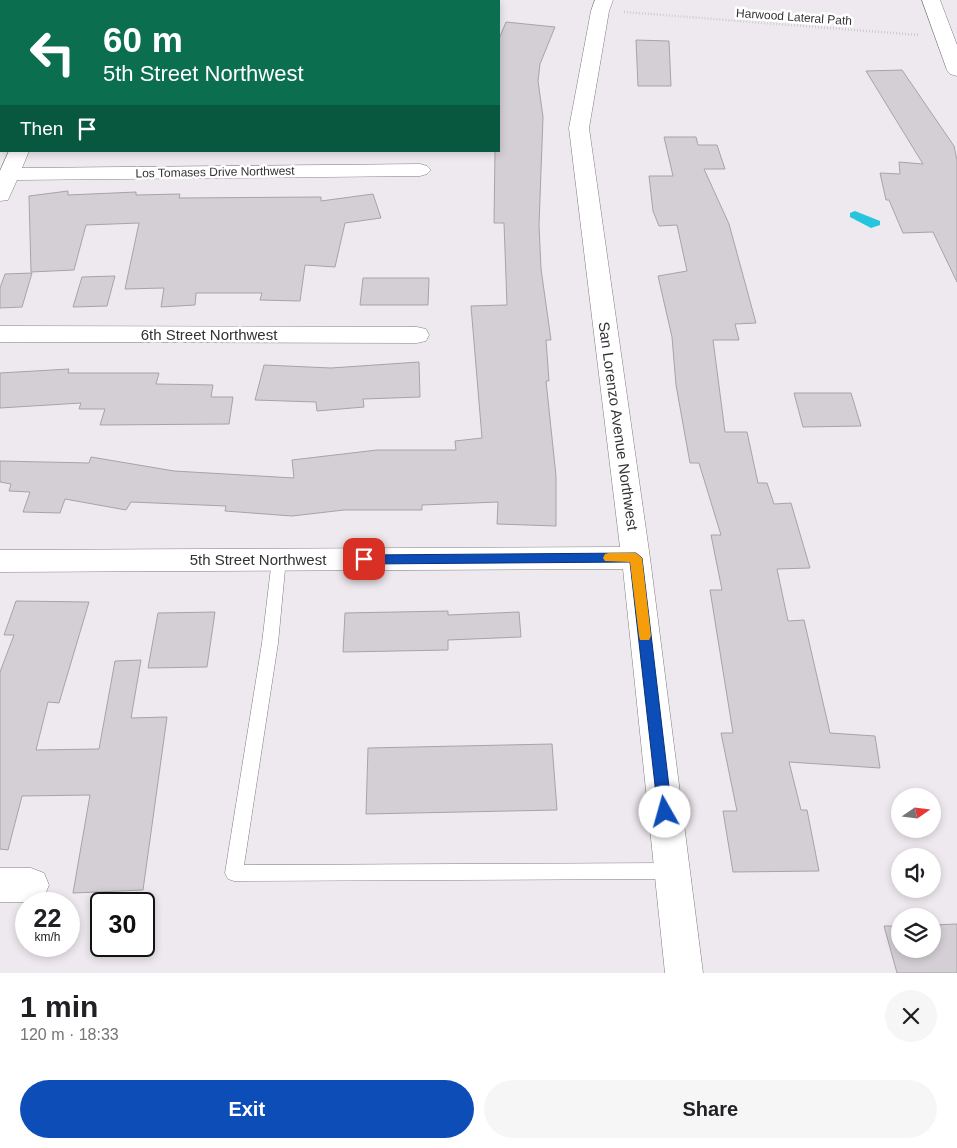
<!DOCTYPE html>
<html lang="en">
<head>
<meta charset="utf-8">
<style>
	body { margin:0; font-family:Helvetica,sans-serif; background:#f6f6f6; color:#202124; height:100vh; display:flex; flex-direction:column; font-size:19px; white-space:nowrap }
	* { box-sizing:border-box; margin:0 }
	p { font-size:16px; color:#757577 }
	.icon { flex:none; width:28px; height:28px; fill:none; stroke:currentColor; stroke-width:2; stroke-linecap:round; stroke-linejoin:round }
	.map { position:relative; height:973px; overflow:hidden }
	.side { display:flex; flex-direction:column; background:#fff; flex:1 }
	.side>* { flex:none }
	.guide { position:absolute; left:0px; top:0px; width:500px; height:152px; box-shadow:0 2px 8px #0003; background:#0b6e4f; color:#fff; overflow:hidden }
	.needle { width:32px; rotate:76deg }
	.buttons { position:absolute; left:891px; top:788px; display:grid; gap:10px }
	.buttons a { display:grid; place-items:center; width:50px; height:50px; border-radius:50%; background:#fff; box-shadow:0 2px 8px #0003; font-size:25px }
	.speed { position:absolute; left:15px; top:892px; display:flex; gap:10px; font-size:25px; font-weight:700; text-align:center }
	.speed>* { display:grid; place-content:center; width:65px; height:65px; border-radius:50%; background:#fff; box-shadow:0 2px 8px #0003; line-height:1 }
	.speed small { font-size:12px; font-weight:400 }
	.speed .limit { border:2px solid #111; border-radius:8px; background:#fff; color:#111 }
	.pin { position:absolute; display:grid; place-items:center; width:42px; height:42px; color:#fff; margin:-21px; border-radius:10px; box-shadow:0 2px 8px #0006 }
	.me { position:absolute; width:55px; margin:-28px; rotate:353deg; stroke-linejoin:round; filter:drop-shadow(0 0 4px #0008) }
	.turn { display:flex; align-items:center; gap:18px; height:105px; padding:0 20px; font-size:22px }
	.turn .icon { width:65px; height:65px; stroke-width:2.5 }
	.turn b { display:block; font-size:35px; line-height:42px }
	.then { display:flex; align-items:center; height:48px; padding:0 20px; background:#0003; gap:10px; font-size:19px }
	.round { display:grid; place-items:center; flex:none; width:52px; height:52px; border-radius:26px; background:#f6f6f6 }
	.summary { display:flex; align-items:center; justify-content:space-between; height:85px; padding:0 20px }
	h1 { font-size:30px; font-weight:700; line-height:38px }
	.action { display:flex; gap:10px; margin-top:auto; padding:10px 20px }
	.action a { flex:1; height:58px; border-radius:30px; background:#0d4db8; color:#fff; font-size:20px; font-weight:700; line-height:58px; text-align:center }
	.action a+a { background:#f6f6f6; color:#202124 }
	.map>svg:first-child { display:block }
	.water { fill:#25c5de }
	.building { fill:#d3cfd4; stroke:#a7a3a8 }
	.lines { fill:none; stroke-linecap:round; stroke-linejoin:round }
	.service-casing { stroke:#817d81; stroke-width:1 }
	.minor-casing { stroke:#817d81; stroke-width:1 }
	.path { stroke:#afabaf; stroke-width:2.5; stroke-dasharray:0.5 2.5; stroke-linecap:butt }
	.service { fill:#fff; fill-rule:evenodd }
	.minor { fill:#fff; fill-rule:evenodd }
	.route { fill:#0d4db8; stroke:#083278 }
	.slow { fill:#f59e0b }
	.labels { text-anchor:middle; stroke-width:5; stroke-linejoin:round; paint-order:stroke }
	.far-street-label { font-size:12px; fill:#343234; stroke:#fff }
	.street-label { font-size:15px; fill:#343234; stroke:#fff }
</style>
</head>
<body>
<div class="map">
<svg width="957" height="973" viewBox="0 0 957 973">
	<rect width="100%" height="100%" fill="#eee9ee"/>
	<path class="water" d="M 855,211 L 880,221 L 880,225 L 871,228 L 850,217 L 850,213 Z"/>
	<path class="building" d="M 506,22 L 555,27 L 540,64 L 538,81 L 543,117 L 539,225 L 541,269 L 551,340 L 546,340 L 549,381 L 546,381 L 556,476 L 556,526 L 497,524 L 498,502 L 422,505 L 422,510 L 344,510 L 292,516 L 225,511 L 226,506 L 131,502 L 126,510 L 65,499 L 60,513 L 23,512 L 30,492 L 9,491 L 11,484 L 0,482 L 0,461 L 89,463 L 91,457 L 174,471 L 294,478 L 292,460 L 377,450 L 456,450 L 455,441 L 482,438 L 471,306 L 507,305 L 504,223 L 494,223 L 495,151 L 499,151 L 499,39 Z
		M 636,40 L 669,41 L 671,86 L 638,86 Z
		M 902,70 L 954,146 L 957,160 L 957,282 L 933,232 L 903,233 L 889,200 L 886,200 L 880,173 L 900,174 L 899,162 L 923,164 L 866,71 Z
		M 664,137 L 696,137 L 698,145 L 717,145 L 725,169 L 704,169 L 729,224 L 756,323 L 735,324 L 739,340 L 713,340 L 725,432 L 747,432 L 758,483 L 767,483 L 774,504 L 791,503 L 810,568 L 777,569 L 788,621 L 804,620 L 830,733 L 875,736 L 880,768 L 789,762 L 801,810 L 807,810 L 819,871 L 733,872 L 723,811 L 737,811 L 721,733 L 733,733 L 710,590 L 722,590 L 711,535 L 721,535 L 699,463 L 690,463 L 676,385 L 672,337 L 658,276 L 687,271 L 677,225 L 659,226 L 653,211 L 649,176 L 673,176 Z
		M 68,191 L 68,195 L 136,192 L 136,195 L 180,194 L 179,198 L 321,197 L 321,201 L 373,194 L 381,218 L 345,223 L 335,267 L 305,265 L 300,301 L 260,300 L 262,293 L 196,293 L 195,305 L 161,307 L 164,288 L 125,289 L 139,223 L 86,225 L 74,270 L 31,272 L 29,196 Z
		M 32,273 L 22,307 L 0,308 L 0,288 L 5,274 Z
		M 115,276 L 107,306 L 73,307 L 82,277 Z
		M 363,278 L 429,278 L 428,305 L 360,305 Z
		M 419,362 L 420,397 L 363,399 L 364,407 L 317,411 L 316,402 L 255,400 L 264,365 L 331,368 Z
		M 69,369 L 68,373 L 159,373 L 156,384 L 213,385 L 211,397 L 233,397 L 229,424 L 100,425 L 105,409 L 79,409 L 81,403 L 0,408 L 0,373 Z
		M 794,393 L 851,393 L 861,426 L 803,427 Z
		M 16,601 L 89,602 L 59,703 L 48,702 L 36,750 L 99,749 L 115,661 L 141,660 L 131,718 L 167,717 L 143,890 L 73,893 L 90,795 L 22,796 L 8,850 L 0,849 L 0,672 L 14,635 L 4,635 Z
		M 448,611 L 448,615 L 519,612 L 521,637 L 448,640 L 448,650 L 343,652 L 345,613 Z
		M 215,612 L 207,667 L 148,668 L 158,613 Z
		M 552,744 L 557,810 L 366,814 L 368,748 Z
		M 957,924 L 957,973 L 897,973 L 884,926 L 900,926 L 900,949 L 932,949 L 932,925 Z"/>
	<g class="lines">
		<defs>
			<path id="service" d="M 279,554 L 284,555 L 286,559 L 278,643 L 244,865 L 671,863 L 677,865 L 680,871 L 677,877 L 671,879 L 234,881 L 228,879 L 225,873 L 262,643 L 272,559 L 274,555 Z"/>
			<path id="minor" d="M 595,0 L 613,0 L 609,11 L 589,128 L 650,558 L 703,973 L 665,973 L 623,569 L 0,572 L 0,550 L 620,547 L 569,128 L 591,11 Z
				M 922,0 L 940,0 L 957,45 L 957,76 L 950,74 L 947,70 Z
				M 9,151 L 29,151 L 22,168 L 420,164 L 427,166 L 431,170 L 427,174 L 420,176 L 17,180 L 8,200 L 0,201 L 0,171 Z
				M 0,326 L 417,327 L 426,329 L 429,335 L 426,341 L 417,343 L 0,342 Z
				M 0,868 L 31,868 L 44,873 L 49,885 L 44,897 L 31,902 L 0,902 Z"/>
		</defs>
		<use href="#service" class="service-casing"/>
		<use href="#minor" class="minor-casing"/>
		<path class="path" d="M 624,12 L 919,35"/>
		<use href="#service" class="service"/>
		<use href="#minor" class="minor"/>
	</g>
	<path class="route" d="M 636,553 L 642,558 L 672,812 L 670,817 L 665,818 L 660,817 L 658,812 L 630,562 L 364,564 L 358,559 L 364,555 Z"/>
	<path class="slow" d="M 609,553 L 636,553 L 642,558 L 651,636 L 649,640 L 640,640 L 639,636 L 630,562 L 605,561 L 603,558 L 605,554 Z"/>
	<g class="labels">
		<g class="far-street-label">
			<text transform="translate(794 17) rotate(4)" y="4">Harwood Lateral Path</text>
			<text transform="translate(215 172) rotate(-1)" y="4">Los Tomases Drive Northwest</text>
		</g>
		<g class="street-label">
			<text x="209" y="340">6th Street Northwest</text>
			<text transform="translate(618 426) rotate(82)" y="5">San Lorenzo Avenue Northwest</text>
			<text x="258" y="565">5th Street Northwest</text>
		</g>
	</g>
</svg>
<div class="buttons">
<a><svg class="needle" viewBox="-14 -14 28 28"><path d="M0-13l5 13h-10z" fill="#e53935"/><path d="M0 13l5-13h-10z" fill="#757577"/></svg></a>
<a><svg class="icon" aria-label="sound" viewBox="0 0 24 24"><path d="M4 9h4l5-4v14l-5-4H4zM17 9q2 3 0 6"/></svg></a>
<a><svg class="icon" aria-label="layers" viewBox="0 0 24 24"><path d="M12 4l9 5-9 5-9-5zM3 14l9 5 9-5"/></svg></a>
</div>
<div class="speed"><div>22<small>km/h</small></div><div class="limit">30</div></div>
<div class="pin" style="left:364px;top:559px;background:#d93025"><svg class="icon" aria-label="arrive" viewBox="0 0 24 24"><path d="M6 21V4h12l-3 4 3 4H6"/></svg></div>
<svg class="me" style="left:665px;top:812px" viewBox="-20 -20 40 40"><circle r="19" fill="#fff"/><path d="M0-13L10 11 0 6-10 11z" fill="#0d4db8"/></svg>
<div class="guide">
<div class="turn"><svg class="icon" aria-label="left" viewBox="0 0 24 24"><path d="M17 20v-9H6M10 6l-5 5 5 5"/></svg><div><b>60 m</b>5th Street Northwest</div></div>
<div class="then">Then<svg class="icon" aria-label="arrive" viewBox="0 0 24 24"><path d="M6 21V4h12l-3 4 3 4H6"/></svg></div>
</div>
</div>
<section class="side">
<div class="summary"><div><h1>1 min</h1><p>120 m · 18:33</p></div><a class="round"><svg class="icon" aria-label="close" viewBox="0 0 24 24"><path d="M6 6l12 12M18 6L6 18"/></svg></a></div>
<div class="action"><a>Exit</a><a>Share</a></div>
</section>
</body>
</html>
